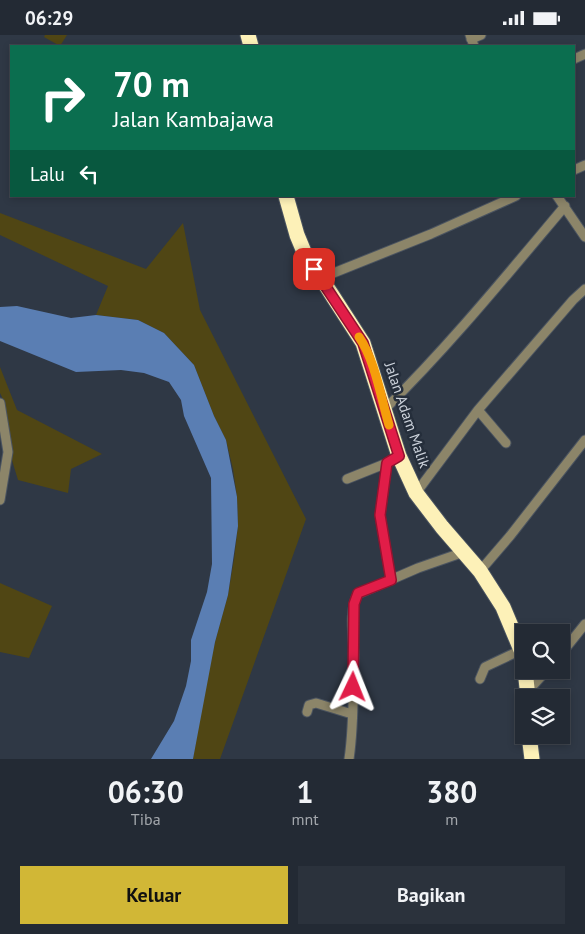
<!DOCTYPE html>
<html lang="id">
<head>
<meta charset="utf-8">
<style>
	body { margin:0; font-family:"PT Sans",sans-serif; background:#2b323c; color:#f1f3f6; height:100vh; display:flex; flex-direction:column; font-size:19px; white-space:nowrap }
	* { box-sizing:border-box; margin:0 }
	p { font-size:16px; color:#a3a7ac }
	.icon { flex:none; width:28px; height:28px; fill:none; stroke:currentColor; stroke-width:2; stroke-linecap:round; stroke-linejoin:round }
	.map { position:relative; height:724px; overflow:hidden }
	.sheet { display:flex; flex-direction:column; background:#232a34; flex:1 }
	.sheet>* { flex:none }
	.top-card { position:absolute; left:10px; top:10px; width:565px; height:152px; border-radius:0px; box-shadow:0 2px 8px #0003,0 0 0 1px #40464f; background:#0b6e4f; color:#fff; overflow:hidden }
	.buttons { position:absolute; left:515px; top:589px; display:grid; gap:10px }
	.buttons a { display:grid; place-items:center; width:55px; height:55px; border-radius:0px; background:#232a34; box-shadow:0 2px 8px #0003,0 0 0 1px #40464f; font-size:25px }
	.pin { position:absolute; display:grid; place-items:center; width:42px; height:42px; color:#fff; margin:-21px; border-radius:10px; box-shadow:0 2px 8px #0006 }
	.me { position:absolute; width:55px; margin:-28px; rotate:2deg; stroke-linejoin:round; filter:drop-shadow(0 0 4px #0008) }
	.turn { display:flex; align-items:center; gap:18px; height:105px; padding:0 20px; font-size:22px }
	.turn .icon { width:65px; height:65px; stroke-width:2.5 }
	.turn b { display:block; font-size:35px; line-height:42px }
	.then { display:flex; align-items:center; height:48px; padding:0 20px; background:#0003; gap:10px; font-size:19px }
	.eta { display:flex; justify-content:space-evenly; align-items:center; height:85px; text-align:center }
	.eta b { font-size:30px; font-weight:700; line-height:35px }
	.button { display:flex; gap:10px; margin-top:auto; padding:10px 20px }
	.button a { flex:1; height:58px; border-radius:0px; background:#d1b736; color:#111; font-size:20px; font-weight:700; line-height:58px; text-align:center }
	.button a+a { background:#2b323c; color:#f1f3f6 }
	.status { display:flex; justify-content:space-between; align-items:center; height:35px; padding:0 25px; background:#232a34; direction:ltr }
	.status svg { height:14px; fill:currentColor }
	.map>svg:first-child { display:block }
	.green { fill:#504614 }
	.water { fill:#5a7eb3 }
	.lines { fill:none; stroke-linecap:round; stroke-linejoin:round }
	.minor-casing { stroke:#4b5460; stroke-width:11 }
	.highway-casing { stroke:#4b5460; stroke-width:17 }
	.minor { stroke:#8c8569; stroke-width:9 }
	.highway { stroke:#fdf1b8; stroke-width:15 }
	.route-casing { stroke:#92132f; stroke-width:12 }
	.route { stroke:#e11d48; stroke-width:9 }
	.slow { stroke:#f59e0b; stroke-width:9 }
	.labels { text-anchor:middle; stroke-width:5; stroke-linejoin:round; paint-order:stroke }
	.street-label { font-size:15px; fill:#cdd3dc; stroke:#252e3b }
</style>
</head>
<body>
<div class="status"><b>06:29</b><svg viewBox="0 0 49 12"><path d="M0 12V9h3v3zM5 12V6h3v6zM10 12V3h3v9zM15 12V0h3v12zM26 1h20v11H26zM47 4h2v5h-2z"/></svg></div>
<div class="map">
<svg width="585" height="724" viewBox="0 0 585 724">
	<rect width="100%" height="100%" fill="#2f3845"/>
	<path class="green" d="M 45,0 L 67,0 L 60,11 L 44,2 Z
		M 0,178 L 146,234 L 183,188 L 200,275 L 306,484 L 220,724 L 193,724 L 202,670 L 215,607 L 228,560 L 234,524 L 238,491 L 237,462 L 233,434 L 226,405 L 214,381 L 194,330 L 164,298 L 138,285 L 96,280 L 108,251 L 0,200 Z
		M 0,332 L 17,375 L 102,419 L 71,434 L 68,458 L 18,445 L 11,422 L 2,362 L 0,358 Z
		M 0,548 L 52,571 L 29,623 L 0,617 Z"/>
	<path class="water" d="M 17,271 L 71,283 L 96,280 L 138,285 L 164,298 L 194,330 L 214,381 L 226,405 L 237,462 L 238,491 L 228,560 L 215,607 L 193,724 L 151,724 L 174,686 L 186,651 L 191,626 L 191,605 L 207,557 L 212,529 L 211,443 L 184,381 L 181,365 L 169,347 L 144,338 L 121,335 L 76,337 L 0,306 L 0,272 Z"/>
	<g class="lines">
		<defs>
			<path id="minor" d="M 470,0 L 474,11
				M 471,4 L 481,0
				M 574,24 L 585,19
				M 574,135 L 585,130
				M 557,161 L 585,202
				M 321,243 L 431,199 L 516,161
				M 0,368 L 8,417 L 0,465
				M 384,375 C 449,311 506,241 565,171
				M 478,375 L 506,408
				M 347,444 L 387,428
				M 416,458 L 478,375 L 573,265 L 585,254
				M 480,536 L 510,501 L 585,405
				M 391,545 L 380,480 L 387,428 L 399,421
				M 561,619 L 585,589
				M 480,644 L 485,632 L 521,615
				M 528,656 L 547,635
				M 307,677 L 309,670 L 316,668 L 352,679
				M 349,724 C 354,691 353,657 354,623 C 354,605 348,575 358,559 L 418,533 L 464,517"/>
			<path id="highway" d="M 248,0 L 251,11
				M 286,161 L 297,200 L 307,224 L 321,243 L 363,308 L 399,421 L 416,458 L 442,492 L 480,536 L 503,572 L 521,615 L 524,627
				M 525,635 L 528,662
				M 529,700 L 532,724"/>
		</defs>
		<use href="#minor" class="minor-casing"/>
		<use href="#highway" class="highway-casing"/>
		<use href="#minor" class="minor"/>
		<use href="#highway" class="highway"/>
	</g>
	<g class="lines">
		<defs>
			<path id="route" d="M 314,234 L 363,308 L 399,421 L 387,428 L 380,480 L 391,545 L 358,558 L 354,569 L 353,652"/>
		</defs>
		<use href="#route" class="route-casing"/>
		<use href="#route" class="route"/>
		<path class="slow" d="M 359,302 C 375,325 381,363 389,390"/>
	</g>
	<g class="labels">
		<g class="street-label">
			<text transform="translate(407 380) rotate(71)" y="5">Jalan Adam Malik</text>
		</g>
	</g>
</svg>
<div class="buttons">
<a><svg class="icon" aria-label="search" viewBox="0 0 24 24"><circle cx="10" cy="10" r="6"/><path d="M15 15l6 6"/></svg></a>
<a><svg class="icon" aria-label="layers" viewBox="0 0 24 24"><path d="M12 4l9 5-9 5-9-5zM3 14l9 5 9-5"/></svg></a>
</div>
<div class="pin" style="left:314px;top:234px;background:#d93025"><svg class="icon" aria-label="arrive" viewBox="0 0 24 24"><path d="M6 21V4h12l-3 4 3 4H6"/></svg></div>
<svg class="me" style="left:353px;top:652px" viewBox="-20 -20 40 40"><path d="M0-17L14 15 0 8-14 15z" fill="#e11d48" stroke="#fff" stroke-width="4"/></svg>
<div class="top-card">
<div class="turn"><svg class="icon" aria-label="right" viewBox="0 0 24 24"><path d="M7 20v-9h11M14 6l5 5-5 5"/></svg><div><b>70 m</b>Jalan Kambajawa</div></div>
<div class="then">Lalu<svg class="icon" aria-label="left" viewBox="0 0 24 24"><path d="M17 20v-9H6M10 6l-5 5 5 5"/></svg></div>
</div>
</div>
<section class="sheet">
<div class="eta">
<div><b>06:30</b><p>Tiba</p></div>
<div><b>1</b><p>mnt</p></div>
<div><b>380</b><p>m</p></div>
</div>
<div class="button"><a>Keluar</a><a>Bagikan</a></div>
</section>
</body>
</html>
